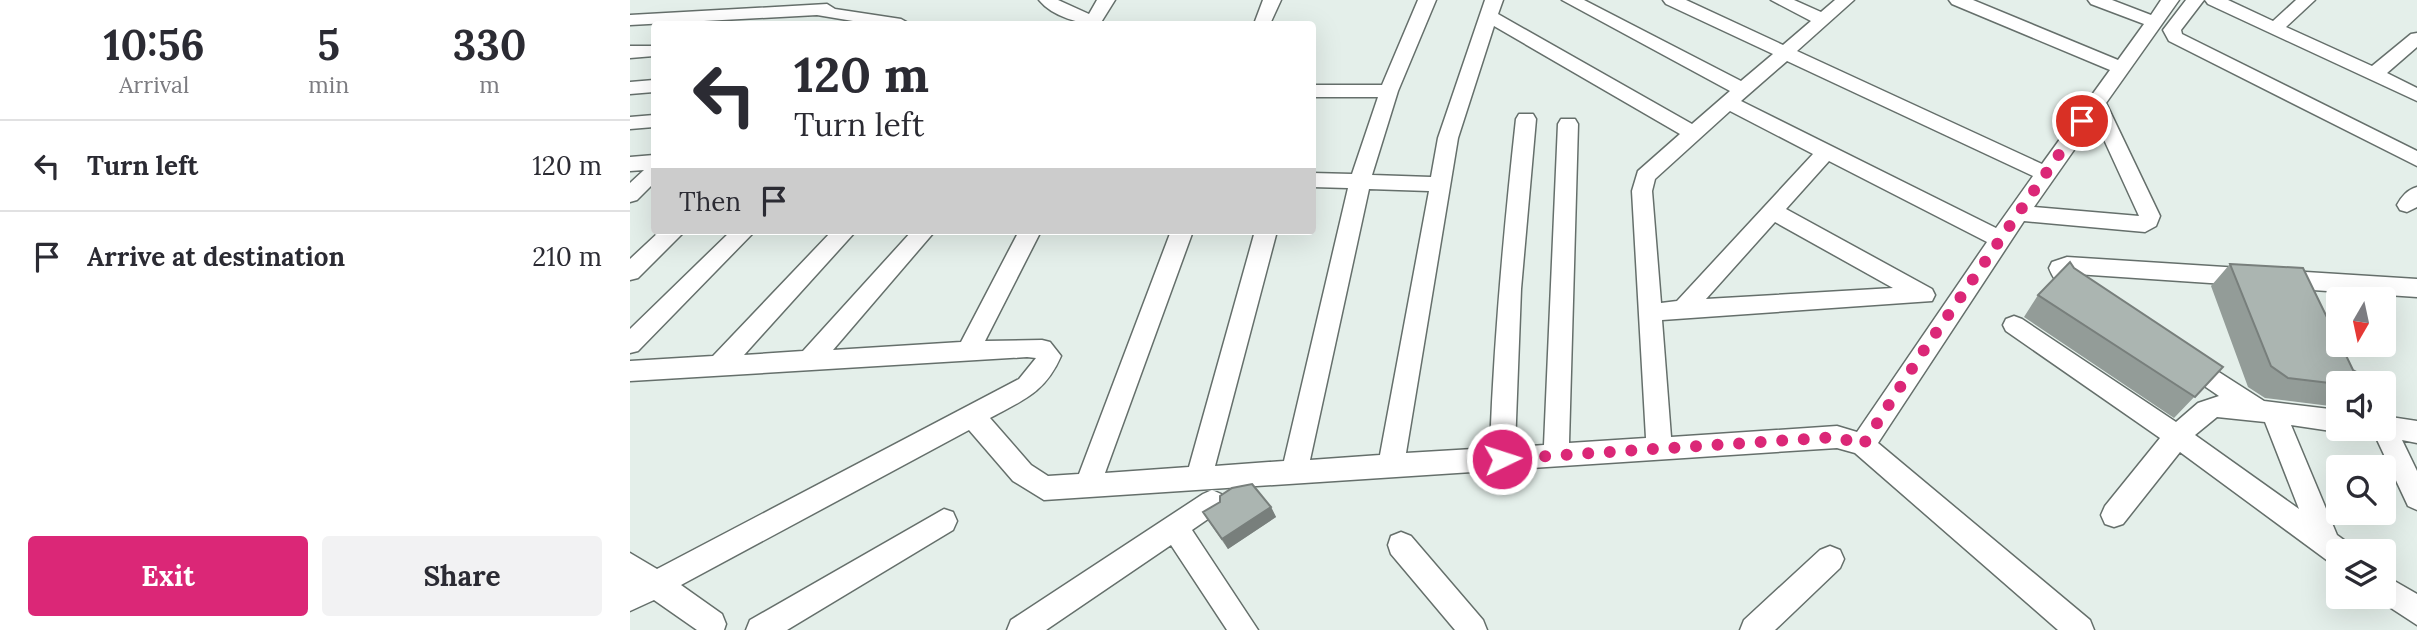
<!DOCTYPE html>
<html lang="en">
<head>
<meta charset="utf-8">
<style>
	body { margin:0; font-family:Lora,serif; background:#f2f2f3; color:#2b2b33; height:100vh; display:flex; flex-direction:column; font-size:26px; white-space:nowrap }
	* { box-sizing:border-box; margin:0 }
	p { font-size:23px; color:#7c7c81 }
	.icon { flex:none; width:38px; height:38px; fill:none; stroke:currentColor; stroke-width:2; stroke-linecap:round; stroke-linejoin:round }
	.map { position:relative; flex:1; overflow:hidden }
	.side { display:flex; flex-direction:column; background:#fff; width:630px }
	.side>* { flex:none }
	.guide { position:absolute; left:21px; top:21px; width:665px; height:214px; border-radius:7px; box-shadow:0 7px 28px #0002; background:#fff; color:#2b2b33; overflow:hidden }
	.needle { width:46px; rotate:189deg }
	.tools { position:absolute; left:1696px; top:287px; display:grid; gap:14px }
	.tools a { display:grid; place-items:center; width:70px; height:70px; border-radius:7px; background:#fff; box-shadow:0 7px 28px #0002; font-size:35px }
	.pin { position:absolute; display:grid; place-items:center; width:60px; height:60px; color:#fff; margin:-30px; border:4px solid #fff; border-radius:50%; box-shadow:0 2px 7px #0007 }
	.me { position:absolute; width:77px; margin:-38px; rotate:86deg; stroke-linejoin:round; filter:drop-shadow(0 0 5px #0008) }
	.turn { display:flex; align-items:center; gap:24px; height:147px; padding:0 28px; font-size:32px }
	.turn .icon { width:91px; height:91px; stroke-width:2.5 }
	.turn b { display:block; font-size:49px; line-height:60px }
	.then { display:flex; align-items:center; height:66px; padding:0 28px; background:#0003; gap:14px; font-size:26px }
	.eta { display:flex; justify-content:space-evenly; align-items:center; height:119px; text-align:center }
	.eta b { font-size:42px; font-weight:700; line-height:49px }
	.action { display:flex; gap:14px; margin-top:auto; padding:14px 28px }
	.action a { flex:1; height:80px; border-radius:7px; background:#db2777; color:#fff; font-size:28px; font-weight:700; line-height:80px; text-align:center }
	.action a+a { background:#f2f2f3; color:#2b2b33 }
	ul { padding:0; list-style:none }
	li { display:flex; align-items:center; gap:21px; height:91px; padding:0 28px; border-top:2px solid #e1e1e2 }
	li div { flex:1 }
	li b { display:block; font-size:26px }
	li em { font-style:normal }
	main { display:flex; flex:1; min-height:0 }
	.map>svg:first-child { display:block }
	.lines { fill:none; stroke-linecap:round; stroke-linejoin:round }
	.minor-casing { stroke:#656f6b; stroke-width:3 }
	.minor { fill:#fff; fill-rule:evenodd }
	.wall { fill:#939c98 }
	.shaded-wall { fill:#787f7c }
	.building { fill:#abb5b1; stroke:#787f7c; stroke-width:2 }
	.route { stroke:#db2777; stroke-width:12; stroke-dasharray:0 21.6 }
</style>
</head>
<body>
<main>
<section class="side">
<div class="eta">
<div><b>10:56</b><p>Arrival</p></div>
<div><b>5</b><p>min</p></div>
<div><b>330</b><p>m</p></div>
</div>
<ul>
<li><svg class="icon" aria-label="left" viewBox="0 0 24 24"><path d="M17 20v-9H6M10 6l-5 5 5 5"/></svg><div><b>Turn left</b></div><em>120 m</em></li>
<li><svg class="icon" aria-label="arrive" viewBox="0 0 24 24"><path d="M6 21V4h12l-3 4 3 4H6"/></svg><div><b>Arrive at destination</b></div><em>210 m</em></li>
</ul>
<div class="action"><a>Exit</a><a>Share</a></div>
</section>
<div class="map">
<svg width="1787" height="630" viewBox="0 0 1787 630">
	<rect width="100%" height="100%" fill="#e4efea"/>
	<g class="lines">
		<defs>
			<path id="minor" d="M 409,0 L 428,0 L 459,14 L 467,0 L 485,0 L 470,24 C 450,24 423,17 409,0 Z
				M 633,0 L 651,0 L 640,24 L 624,24 Z
				M 788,0 L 806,0 L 768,91 L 742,175 L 801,177 L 808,138 L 855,0 L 873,0 L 868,14 L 1062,124 L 1100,91 L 932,0 L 954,0 L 1111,81 L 1143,54 L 1036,4 L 1033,0 L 1056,0 L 1153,45 L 1181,21 L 1141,0 L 1164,0 L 1191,12 L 1205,0 L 1224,0 L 1167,51 L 1412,164 L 1480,70 L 1322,4 L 1319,0 L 1343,0 L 1488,60 L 1514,24 L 1461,4 L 1458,0 L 1482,0 L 1521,15 L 1531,0 L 1549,0 L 1476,103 L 1530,216 L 1526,226 L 1515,232 L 1394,221 L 1248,443 L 1460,620 L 1464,630 L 1428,630 L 1225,453 L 1207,448 L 414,500 L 383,481 L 339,430 L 51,585 L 92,614 L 96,624 L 94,630 L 67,630 L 24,600 L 0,611 L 0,553 L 27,569 L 389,379 L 406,358 L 397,357 L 0,381 L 0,361 L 83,356 L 202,231 L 226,231 L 114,355 L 173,351 L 282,231 L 305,231 L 203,350 L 331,342 L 389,231 L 411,231 L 355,341 L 412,340 L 420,342 L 431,356 C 415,393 393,400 360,418 L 401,465 L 418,476 L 449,474 L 541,231 L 563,231 L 475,473 L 559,467 L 625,231 L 647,231 L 585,466 L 654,461 L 718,188 L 682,187 L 682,173 L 722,174 L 748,97 L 682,97 L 682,85 L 752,85 ZM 864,26 L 1050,134 L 1008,171 L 1002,191 L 1016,438 L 939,443 L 948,124 L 945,119 L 931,119 L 928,124 L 914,445 L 885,447 L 891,289 L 906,119 L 903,114 L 889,114 L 886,119 C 874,228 864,338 860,448 L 776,453 L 828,138 ZM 1157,61 L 1403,176 L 1366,228 L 1111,101 ZM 1100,111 L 1183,154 L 1047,301 L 1031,303 L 1022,191 L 1025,179 ZM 1465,120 L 1509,216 L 1404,207 ZM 1199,161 L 1357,242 L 1227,432 L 1207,426 L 1041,437 L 1032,320 L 1302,301 L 1305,295 L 1302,289 L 1156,209 ZM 739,189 L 799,191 L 750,455 L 680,460 ZM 1145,222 L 1263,288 L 1076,299 Z
				M 1556,0 L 1574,0 L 1551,30 L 1552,34 L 1787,151 L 1787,166 L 1539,41 L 1533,30 Z
				M 1575,0 L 1598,0 L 1643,21 L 1666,0 L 1685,0 L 1656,27 L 1742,66 L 1781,34 L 1787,33 L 1787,47 L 1757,73 L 1787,88 L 1787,101 L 1578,4 Z
				M 197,4 L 205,9 L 271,19 L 280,24 L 241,24 L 187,15 L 0,25 L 0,15 Z
				M 0,46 L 24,46 L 24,56 L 0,58 Z
				M 24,80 L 24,92 L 0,94 L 0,82 Z
				M 24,115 L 24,127 L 0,129 L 0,117 Z
				M 24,155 L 24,183 L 7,200 L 0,202 L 0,183 L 14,170 L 0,171 L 0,157 Z
				M 1787,187 L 1787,207 L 1777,212 L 1770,210 L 1767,205 C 1772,196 1777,190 1787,187 Z
				M 30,231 L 55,231 L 8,278 L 0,280 L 0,259 Z
				M 101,231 L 125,231 L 8,351 L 0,353 L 0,329 Z
				M 1437,257 L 1787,279 L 1787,297 L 1446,274 L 1463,291 L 1460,297 C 1442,303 1425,284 1419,268 L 1422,262 Z
				M 1384,316 L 1392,319 L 1546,422 L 1568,403 L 1589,396 L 1548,368 L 1544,361 L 1548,354 L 1556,351 L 1634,401 L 1708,410 L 1708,429 L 1716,429 L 1708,432 L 1661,425 L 1707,535 L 1718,543 L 1721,551 L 1708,551 L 1708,565 L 1698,561 L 1550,452 L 1493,524 L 1484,527 L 1475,524 L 1471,515 L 1475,506 L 1530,438 L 1376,331 L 1373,325 L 1376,319 ZM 1587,417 L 1635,422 L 1669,509 L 1565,435 Z
				M 1754,416 L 1787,421 L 1787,443 L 1772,440 L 1787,471 L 1787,510 L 1778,506 L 1742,429 L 1754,429 Z
				M 582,490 L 591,494 L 595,502 L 591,510 L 562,530 L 628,630 L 597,630 L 541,545 L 416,630 L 377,630 L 381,620 L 573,494 Z
				M 314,509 L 323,512 L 327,521 L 323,530 L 157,630 L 116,630 L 120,620 Z
				M 771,532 L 781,536 L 853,620 L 857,630 L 825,630 L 761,554 L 758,545 L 761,536 Z
				M 1200,546 L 1210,550 L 1214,559 L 1210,568 L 1145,630 L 1110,630 L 1114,620 L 1190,550 Z
				M 1754,575 L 1787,594 L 1787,625 L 1744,597 L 1754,597 Z"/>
		</defs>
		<use href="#minor" class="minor-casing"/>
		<use href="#minor" class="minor"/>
	</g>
	<path class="wall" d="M 1600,264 L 1708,383 L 1708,407 L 1635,398 L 1618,387 L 1581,286 Z
		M 1444,268 L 1593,367 L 1544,418 L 1394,317 L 1408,295 Z
		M 590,502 L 641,507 L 646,517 L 598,549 L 579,522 L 573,512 Z"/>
	<path class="shaded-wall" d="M 641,507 L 646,517 L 598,549 L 592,539 Z"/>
	<path class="building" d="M 1440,262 L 1444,268 L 1593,367 L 1565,397 L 1408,295 Z
		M 1600,264 L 1673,268 L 1708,340 L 1708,345 L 1711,345 L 1723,370 L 1730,374 L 1732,383 L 1708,384 L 1658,378 L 1641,366 Z
		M 622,484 L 641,507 L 592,539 L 573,512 L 590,502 L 590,496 L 602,488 Z"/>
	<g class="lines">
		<path class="route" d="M 872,459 L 1207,437 L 1233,445 L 1292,353 L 1452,121"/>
	</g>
</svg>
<div class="tools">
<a><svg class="needle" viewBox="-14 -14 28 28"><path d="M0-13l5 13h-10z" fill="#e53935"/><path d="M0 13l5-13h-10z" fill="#7c7c81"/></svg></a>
<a><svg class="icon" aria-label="sound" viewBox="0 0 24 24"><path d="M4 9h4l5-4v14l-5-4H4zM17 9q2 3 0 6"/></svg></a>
<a><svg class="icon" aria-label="search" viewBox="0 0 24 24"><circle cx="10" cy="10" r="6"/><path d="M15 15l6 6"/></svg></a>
<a><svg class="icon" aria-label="layers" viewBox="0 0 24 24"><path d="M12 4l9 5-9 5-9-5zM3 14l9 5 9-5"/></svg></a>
</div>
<div class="pin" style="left:1452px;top:121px;background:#d93025"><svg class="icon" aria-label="arrive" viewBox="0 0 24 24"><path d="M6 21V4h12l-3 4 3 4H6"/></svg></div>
<svg class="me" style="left:872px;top:459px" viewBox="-20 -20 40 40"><circle r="17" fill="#db2777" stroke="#fff" stroke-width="3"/><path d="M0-11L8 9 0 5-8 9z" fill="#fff"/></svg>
<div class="guide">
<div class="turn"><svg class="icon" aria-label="left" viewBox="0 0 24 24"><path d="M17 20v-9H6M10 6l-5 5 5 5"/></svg><div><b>120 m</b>Turn left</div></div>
<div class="then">Then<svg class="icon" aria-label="arrive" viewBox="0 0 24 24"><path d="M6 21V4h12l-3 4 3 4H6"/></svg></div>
</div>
</div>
</main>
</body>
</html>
